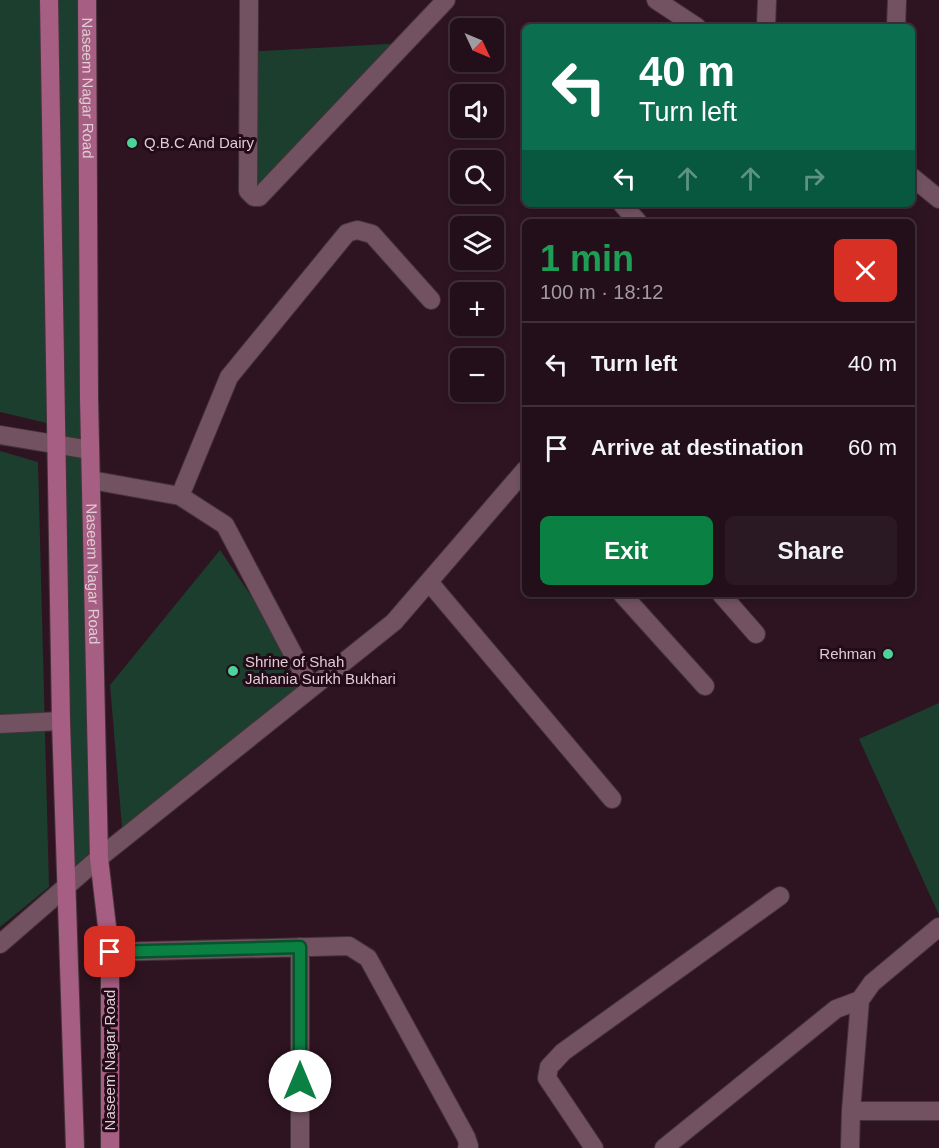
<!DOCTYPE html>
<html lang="en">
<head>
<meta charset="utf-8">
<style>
	body { margin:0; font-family:Arial,sans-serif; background:#2a1822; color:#f1f3f6; height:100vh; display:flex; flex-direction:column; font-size:22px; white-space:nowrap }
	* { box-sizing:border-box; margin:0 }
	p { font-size:20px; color:#a29ca2 }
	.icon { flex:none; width:33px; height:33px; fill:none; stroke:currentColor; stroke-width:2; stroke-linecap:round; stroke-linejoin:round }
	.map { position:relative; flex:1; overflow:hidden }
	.sheet { position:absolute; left:522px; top:219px; width:393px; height:378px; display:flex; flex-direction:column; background:#220f19; border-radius:9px; box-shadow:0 3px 9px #0003,0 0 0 2px #3f2f38 }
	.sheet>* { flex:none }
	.hud { position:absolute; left:522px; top:24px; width:393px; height:183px; border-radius:9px; box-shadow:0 3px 9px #0003,0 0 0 2px #3f2f38; background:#0b6e4f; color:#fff; overflow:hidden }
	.needle { width:39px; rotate:134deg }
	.fabs { position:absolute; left:450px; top:18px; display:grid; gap:12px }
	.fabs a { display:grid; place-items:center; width:54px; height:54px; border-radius:9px; background:#220f19; box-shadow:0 3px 9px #0003,0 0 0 2px #3f2f38; font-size:30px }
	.pin { position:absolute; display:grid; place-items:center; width:51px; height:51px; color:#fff; margin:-26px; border-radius:12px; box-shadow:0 3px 9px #0006 }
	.me { position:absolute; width:66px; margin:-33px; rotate:0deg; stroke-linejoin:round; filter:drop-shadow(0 0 4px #0008) }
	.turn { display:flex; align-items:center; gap:21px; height:126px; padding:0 18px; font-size:27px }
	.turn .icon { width:78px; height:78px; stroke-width:2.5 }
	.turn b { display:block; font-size:42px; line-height:51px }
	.lanes { display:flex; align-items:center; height:57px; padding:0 18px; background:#0003; justify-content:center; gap:30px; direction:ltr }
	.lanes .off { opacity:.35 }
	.round { display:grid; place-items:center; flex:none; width:63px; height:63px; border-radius:9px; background:#2a1822 }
	.headline { display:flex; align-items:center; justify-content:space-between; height:102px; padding:0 18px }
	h1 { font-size:36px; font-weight:600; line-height:45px; color:#1e9e55 }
	.button { display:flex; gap:12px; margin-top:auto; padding:12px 18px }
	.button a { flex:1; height:69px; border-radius:9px; background:#0b8043; color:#fff; font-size:24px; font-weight:600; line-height:69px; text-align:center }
	.button a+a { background:#2a1822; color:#f1f3f6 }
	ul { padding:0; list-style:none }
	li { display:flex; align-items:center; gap:18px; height:84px; padding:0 18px; border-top:2px solid #3f2f38 }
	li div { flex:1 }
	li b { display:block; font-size:22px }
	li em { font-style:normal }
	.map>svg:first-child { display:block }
	.green { fill:#1c3e2e }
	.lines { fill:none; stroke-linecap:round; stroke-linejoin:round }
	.minor-casing { stroke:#45323b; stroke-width:20 }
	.major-casing { stroke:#45323b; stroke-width:20 }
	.minor { stroke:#725261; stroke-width:18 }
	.major { stroke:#a65e82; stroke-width:18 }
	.route-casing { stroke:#07532c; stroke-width:15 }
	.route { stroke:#0b8043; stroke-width:10 }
	.poi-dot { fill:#4cd39a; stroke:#240b18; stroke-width:2 }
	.labels { text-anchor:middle; stroke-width:6; stroke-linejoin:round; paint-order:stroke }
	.street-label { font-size:15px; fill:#dfccd4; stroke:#240b18 }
	.poi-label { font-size:15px; fill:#dfccd4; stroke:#240b18; text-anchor:start }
</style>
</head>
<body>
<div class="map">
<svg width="939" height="1148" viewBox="0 0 939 1148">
	<rect width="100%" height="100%" fill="#2e1421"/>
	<path class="green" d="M 0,0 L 89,0 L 99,858 L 67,885 L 55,425 L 0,412 Z
		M 405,43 L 254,197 L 245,52 Z
		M 0,451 L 38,462 L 49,887 L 0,927 Z
		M 220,550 L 313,687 L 123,839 L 110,685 Z
		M 939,703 L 939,915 L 859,739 Z"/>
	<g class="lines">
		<defs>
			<path id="minor" d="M 249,0 L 248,191 L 254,197 L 259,197 L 446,0
				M 656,0 L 697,27
				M 766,27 L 767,0
				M 896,27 L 897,0
				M 912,177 L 939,199
				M 622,204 L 638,222
				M 0,435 L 90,450
				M 91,480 L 180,496 L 225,525 L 311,688
				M 180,496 L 229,377 L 347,233 L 357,230 L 372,234 L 431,300
				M 429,582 L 612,799
				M 622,594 L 705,686
				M 721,594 L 756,634
				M 0,724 L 61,721
				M 0,944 L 99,858 L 394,622 L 525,470
				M 300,947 L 300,1148
				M 110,952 L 349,946 L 368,958 L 466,1137 L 469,1146 L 467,1148
				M 851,1111 L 939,1111
				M 594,1148 L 547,1078 L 549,1067 L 563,1052 L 780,896
				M 664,1148 L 836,1009 L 860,1000
				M 850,1148 L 851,1111 L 860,1000 L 872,983 L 939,927"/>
			<g id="major">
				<path d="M 49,0 L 61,721 L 75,1148"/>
				<path id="s1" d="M 87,0 L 89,398 L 99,858 L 110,952 L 110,1148"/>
			</g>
		</defs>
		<use href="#minor" class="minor-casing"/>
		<use href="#major" class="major-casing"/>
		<use href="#minor" class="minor"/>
		<use href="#major" class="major"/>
	</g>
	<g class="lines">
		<defs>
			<path id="route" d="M 110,952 L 300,947 L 300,1081"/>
		</defs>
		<use href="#route" class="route-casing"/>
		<use href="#route" class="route"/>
	</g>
	<g class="poi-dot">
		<circle cx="132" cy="143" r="6"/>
		<circle cx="888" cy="654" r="6"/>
		<circle cx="233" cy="671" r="6"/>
	</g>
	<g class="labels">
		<g class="street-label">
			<text dy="5" stroke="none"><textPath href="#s1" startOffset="88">Naseem Nagar Road</textPath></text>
			<text dy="5" stroke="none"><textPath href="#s1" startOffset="574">Naseem Nagar Road</textPath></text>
			<text transform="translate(110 1060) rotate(-90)" y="5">Naseem Nagar Road</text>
		</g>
		<g class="poi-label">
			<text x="144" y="148">Q.B.C And Dairy</text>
			<text x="876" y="659" text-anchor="end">Rehman</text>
			<text x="245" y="667">Shrine of Shah<tspan x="245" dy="17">Jahania Surkh Bukhari</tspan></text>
		</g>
	</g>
</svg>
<div class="fabs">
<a><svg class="needle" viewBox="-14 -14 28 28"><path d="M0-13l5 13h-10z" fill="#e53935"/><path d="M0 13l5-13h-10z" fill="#a29ca2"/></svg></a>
<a><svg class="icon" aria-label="sound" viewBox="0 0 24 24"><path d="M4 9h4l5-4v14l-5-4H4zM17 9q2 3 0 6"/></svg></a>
<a><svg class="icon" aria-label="search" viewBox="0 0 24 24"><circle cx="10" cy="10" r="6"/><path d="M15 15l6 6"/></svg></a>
<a><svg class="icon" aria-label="layers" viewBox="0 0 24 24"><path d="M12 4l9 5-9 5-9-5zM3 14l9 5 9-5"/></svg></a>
<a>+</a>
<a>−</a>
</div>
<div class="pin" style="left:110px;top:952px;background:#d93025"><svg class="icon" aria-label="arrive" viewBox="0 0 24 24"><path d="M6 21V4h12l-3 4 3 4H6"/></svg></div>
<svg class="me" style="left:300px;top:1081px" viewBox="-20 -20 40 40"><circle r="19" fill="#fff"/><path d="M0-13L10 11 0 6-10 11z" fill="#0b8043"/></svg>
<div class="hud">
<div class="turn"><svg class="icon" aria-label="left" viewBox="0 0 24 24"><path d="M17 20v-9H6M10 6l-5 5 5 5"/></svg><div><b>40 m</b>Turn left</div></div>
<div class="lanes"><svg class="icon" aria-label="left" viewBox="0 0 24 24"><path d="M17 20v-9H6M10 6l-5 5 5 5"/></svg><svg class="icon off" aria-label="ahead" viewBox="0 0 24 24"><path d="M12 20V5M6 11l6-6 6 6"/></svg><svg class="icon off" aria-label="ahead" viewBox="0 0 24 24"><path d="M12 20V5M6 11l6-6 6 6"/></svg><svg class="icon off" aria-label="right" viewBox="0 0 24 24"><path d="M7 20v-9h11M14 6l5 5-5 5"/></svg></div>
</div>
<section class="sheet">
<div class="headline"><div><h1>1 min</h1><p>100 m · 18:12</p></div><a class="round" style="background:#d93025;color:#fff"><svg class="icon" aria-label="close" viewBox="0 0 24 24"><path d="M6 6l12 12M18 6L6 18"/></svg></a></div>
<ul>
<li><svg class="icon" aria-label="left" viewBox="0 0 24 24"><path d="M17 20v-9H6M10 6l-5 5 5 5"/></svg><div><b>Turn left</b></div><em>40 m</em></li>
<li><svg class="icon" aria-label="arrive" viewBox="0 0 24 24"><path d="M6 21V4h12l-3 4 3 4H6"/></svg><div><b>Arrive at destination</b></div><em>60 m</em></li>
</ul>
<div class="button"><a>Exit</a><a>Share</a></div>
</section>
</div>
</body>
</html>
